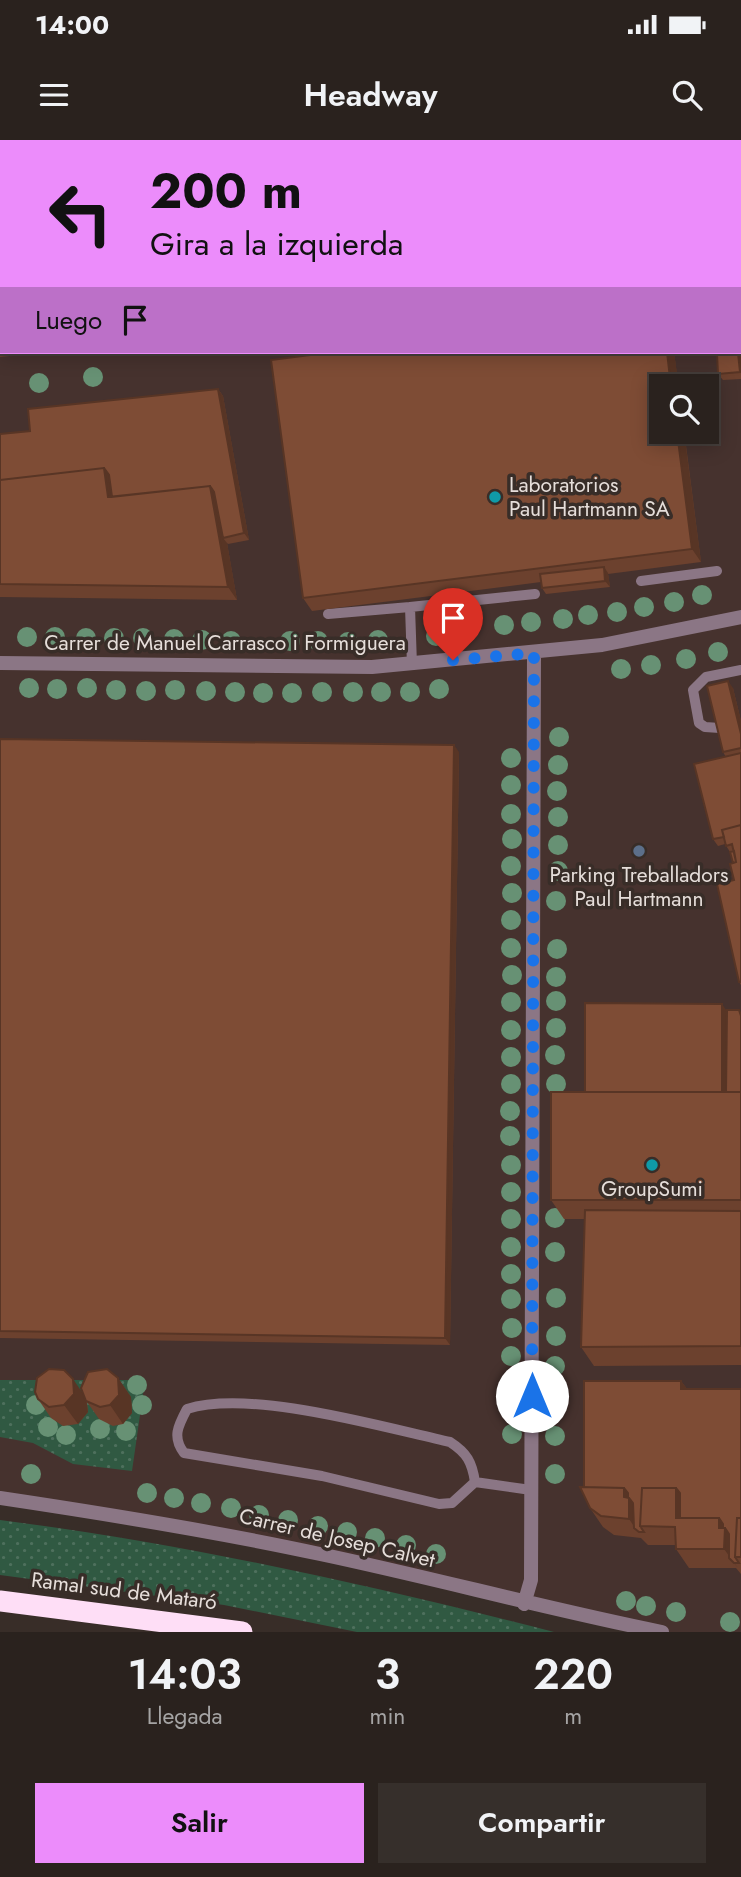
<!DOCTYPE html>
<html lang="es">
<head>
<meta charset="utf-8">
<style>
	body { margin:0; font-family:Jost,sans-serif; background:#362f2b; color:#f1f3f6; height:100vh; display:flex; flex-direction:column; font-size:26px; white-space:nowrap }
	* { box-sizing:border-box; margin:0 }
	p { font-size:23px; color:#a5a4a4 }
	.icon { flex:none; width:38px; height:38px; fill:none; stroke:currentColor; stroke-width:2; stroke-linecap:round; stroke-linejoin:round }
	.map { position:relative; height:1492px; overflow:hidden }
	.side { display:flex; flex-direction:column; background:#2a221e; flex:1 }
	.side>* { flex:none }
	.banner { position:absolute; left:0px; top:0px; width:742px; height:214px; box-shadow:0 4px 18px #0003,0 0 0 2px #463f3c; background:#ec8cfb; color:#111; overflow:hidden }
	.controls { position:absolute; left:649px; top:234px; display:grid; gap:14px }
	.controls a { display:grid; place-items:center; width:70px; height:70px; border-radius:0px; background:#2a221e; box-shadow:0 4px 18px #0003,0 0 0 2px #463f3c; font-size:35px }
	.pin { position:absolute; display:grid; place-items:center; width:60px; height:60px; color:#fff; margin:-72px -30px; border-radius:50% 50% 50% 0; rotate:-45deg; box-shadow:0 0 7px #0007 }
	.pin .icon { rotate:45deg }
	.me { position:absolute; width:77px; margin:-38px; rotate:0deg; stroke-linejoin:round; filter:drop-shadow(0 0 5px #0008) }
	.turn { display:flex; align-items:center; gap:24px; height:147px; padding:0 35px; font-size:32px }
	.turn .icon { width:91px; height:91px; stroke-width:2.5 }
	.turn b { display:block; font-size:49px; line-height:60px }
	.then { display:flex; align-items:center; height:66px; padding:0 35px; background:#0003; gap:14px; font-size:26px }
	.eta { display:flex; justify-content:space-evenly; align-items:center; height:119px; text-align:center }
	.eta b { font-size:42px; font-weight:600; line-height:49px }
	.cta { display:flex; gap:14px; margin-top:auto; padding:14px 35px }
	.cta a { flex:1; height:80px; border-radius:0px; background:#ec8cfb; color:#111; font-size:28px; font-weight:600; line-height:80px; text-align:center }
	.cta a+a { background:#362f2b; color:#f1f3f6 }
	.status { display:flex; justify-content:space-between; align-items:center; height:49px; padding:0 35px; background:#2a221e; direction:ltr }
	.status svg { height:19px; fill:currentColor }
	header { display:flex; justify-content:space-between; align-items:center; height:91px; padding:0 35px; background:#2a221e; font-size:32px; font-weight:600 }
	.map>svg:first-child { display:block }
	.industrial { fill:#46322e; fill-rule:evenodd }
	.grass { fill:url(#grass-dots) }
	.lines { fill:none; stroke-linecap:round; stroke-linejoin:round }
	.path { stroke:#978e89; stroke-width:4.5; stroke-dasharray:3.5 5; stroke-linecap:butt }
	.lane { stroke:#8b7685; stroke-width:10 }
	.street { stroke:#8b7685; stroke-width:14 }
	.highway { stroke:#fedef6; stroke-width:21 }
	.tree { fill:#679174 }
	.wall { fill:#6c412e }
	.shaded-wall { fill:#583525 }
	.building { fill:#7e4c35; stroke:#583525; stroke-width:2 }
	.route { stroke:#1a73e8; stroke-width:12; stroke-dasharray:0 21.6 }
	.culture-dot { fill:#0f9aa8; stroke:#382d28; stroke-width:2.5 }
	.service-dot { fill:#5c6f8a; stroke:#382d28; stroke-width:2.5 }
	.labels { text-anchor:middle; stroke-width:7; stroke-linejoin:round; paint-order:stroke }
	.poi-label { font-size:21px; fill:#e6deda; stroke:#382d28 }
	.street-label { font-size:21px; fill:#e6deda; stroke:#382d28 }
</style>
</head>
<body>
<div class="status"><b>14:00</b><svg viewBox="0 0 49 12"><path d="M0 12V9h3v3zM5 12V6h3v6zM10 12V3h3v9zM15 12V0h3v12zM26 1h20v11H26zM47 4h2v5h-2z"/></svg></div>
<header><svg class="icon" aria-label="menu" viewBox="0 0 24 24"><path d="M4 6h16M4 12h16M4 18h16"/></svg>Headway<svg class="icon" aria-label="search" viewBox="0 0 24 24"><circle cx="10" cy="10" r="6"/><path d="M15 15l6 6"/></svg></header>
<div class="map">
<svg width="741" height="1492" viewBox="0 0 741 1492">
	<defs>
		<pattern id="grass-dots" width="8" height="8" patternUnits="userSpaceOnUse" patternTransform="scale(1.75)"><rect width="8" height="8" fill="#305942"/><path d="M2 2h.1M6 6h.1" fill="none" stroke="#4e705d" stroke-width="1.8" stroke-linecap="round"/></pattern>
	</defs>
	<rect width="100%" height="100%" fill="#382d28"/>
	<path class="industrial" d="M 0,0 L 741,0 L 741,1492 L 662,1492 L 321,1414 L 0,1358 ZM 2,2 L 740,2 L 740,212 L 2,212 ZM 662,247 L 707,247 L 707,292 L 662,292 Z"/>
	<path class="grass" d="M 0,1240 L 145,1240 L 132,1331 L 73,1324 L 33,1303 L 0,1297 Z
		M 0,1380 C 187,1404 372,1445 554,1492 L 357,1492 L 224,1465 L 0,1435 Z"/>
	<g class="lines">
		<path class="path" d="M 737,0 L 737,2
			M 740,14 L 741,17"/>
		<path class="lane" d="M 641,441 L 717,431
			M 328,474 L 410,467
			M 412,525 L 410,467 L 535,454
			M 720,588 L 705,587 L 699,583 L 693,550 L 706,537 L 741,530
			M 475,1342 C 472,1322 467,1313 450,1302 C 382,1287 251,1249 187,1269 C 178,1286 172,1297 184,1313 L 322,1336 L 439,1364 L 452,1363 L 475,1342 L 531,1350"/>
		<path class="street" d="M 282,2 L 295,0
			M 0,33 L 2,33
			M 0,523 L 372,527 L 602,505 L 741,477
			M 0,1358 C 107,1374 214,1391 320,1414 C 434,1438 547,1469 662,1492
			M 524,1464 L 531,1440 L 534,513"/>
		<path class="highway" d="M 0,1461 L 242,1492"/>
	</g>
	<g class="tree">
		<circle cx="93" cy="237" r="10"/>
		<circle cx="39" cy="243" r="10"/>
		<circle cx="702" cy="455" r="10"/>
		<circle cx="674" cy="462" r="10"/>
		<circle cx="644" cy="467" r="10"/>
		<circle cx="617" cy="472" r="10"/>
		<circle cx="588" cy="475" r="10"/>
		<circle cx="563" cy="479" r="10"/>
		<circle cx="531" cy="482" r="10"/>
		<circle cx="504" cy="485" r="10"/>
		<circle cx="465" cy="494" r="10"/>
		<circle cx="436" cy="496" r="10"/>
		<circle cx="27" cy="497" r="10"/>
		<circle cx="55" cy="497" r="10"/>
		<circle cx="86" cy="498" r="10"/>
		<circle cx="114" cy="498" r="10"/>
		<circle cx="143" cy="498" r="10"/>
		<circle cx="174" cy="499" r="10"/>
		<circle cx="202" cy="500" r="10"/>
		<circle cx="378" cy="500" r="10"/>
		<circle cx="231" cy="501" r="10"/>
		<circle cx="290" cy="501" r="10"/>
		<circle cx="318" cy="501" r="10"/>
		<circle cx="348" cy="502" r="10"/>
		<circle cx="718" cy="512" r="10"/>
		<circle cx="686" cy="519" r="10"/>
		<circle cx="651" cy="525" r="10"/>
		<circle cx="621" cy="529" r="10"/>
		<circle cx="29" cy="548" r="10"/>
		<circle cx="87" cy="548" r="10"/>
		<circle cx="57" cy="549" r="10"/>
		<circle cx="439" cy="549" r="10"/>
		<circle cx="116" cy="550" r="10"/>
		<circle cx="175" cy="550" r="10"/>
		<circle cx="146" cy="551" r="10"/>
		<circle cx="206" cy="551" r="10"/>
		<circle cx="235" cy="552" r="10"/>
		<circle cx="322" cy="552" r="10"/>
		<circle cx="353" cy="552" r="10"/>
		<circle cx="381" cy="552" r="10"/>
		<circle cx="410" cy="552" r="10"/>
		<circle cx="263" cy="553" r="10"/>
		<circle cx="292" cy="553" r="10"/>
		<circle cx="559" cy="597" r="10"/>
		<circle cx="511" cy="618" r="10"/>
		<circle cx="558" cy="625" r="10"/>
		<circle cx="511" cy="645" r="10"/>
		<circle cx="557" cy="651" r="10"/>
		<circle cx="511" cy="674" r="10"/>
		<circle cx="558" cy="677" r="10"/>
		<circle cx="512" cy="699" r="10"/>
		<circle cx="558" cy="705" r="10"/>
		<circle cx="511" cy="726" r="10"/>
		<circle cx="558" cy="731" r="10"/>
		<circle cx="512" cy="753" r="10"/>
		<circle cx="556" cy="761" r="10"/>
		<circle cx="511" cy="780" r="10"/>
		<circle cx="511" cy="808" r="10"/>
		<circle cx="557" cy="809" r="10"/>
		<circle cx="512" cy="835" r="10"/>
		<circle cx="556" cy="837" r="10"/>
		<circle cx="556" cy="861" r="10"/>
		<circle cx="511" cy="862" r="10"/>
		<circle cx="556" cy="888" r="10"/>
		<circle cx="511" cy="890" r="10"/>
		<circle cx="555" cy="915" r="10"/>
		<circle cx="511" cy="917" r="10"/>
		<circle cx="511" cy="944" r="10"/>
		<circle cx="556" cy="944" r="10"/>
		<circle cx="510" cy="971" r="10"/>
		<circle cx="510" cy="996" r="10"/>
		<circle cx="511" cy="1025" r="10"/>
		<circle cx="511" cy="1052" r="10"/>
		<circle cx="555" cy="1078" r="10"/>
		<circle cx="511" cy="1079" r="10"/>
		<circle cx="511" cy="1107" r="10"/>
		<circle cx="555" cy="1112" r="10"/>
		<circle cx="511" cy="1134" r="10"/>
		<circle cx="556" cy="1158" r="10"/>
		<circle cx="511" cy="1159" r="10"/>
		<circle cx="512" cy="1188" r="10"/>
		<circle cx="556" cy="1196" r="10"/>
		<circle cx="511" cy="1216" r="10"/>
		<circle cx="555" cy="1226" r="10"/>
		<circle cx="512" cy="1242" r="10"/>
		<circle cx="137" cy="1245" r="10"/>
		<circle cx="36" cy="1265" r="10"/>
		<circle cx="142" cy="1265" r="10"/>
		<circle cx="555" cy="1268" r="10"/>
		<circle cx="48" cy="1287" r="10"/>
		<circle cx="100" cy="1289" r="10"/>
		<circle cx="126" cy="1291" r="10"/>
		<circle cx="512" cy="1294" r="10"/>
		<circle cx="66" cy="1295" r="10"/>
		<circle cx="555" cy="1296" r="10"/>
		<circle cx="31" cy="1334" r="10"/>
		<circle cx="555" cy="1334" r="10"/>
		<circle cx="147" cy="1353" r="10"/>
		<circle cx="174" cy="1358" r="10"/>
		<circle cx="201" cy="1363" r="10"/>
		<circle cx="231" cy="1368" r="10"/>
		<circle cx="259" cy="1375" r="10"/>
		<circle cx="288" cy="1380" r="10"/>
		<circle cx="318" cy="1386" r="10"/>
		<circle cx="347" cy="1392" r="10"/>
		<circle cx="375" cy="1398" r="10"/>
		<circle cx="406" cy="1405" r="10"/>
		<circle cx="436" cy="1414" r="10"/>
		<circle cx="626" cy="1461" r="10"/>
		<circle cx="646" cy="1466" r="10"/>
		<circle cx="676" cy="1472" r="10"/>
		<circle cx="730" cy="1482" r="10"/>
	</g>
	<path class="wall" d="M 2,76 L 2,212 L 47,212 L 0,217 L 0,77 Z
		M 334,212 L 674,212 L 701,422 L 608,434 L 610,447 L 546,454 L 542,448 L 541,442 L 312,471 L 303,458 Z
		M 712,212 L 731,212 L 728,214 L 738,213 L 741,217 L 741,239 L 723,240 L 718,234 L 717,216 Z
		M 218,249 L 223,256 L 249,400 L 228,404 L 227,403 L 237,460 L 0,457 L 0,294 L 30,291 Z
		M 733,548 L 741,581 L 741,845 L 739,842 L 733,723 L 730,712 L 725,704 L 718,706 L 713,699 L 726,617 L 723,612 Z
		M 0,599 L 459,612 L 450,1205 L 0,1198 Z
		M 727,870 L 739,870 L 741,873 L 741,1225 L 594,1226 L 581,1207 L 585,1079 L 564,1079 L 551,1060 L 585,952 Z
		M 118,1238 L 131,1257 L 132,1273 L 123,1284 L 113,1286 L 99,1279 L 87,1262 L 88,1272 L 78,1284 L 63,1286 L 51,1278 L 38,1259 L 83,1253 Z
		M 681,1241 L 687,1249 L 741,1249 L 741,1434 L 736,1428 L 689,1428 L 676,1409 L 676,1405 L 648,1405 L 641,1398 L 614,1395 L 603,1387 L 590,1368 L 584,1347 Z"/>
	<path class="shaded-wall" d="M 667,212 L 674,212 L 679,247 L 671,247 Z
		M 738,213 L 741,217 L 741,233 L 740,232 Z
		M 218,249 L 223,256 L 249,400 L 244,393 Z
		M 677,292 L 684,292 L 701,422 L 692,409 Z
		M 104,328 L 113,341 L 116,363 L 108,357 Z
		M 210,346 L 219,359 L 223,398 L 227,403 L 237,460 L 228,447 Z
		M 604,427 L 608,433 L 610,447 L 605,441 Z
		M 728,541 L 733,548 L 741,581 L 741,594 Z
		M 454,605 L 459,612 L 450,1205 L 445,1198 Z
		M 722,864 L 731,877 L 731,964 L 722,958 Z
		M 118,1238 L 131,1257 L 132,1273 L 123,1284 L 110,1265 Z
		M 73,1239 L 86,1258 L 88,1272 L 78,1284 L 64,1265 Z
		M 681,1241 L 691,1254 L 681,1249 Z
		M 624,1348 L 637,1366 L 640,1386 L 638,1392 L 629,1379 L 624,1357 Z
		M 676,1348 L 689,1366 L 689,1384 L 676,1378 Z
		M 719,1378 L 732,1397 L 735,1417 L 734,1423 L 738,1428 L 724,1409 L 719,1388 Z"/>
	<path class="building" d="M 2,76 L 2,154 L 0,155 L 0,77 Z
		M 0,161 L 2,161 L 2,210 L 0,210 Z
		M 334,212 L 667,212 L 671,247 L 662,247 L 662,292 L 677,292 L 692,409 L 303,458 L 271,220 Z
		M 738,213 L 740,232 L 718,234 L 717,214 Z
		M 218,249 L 244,393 L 223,398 L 214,352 L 210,346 L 112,357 L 109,335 L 104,328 L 0,340 L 0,294 L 30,291 L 28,269 Z
		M 104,328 L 108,357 L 210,346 L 228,447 L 0,444 L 0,340 Z
		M 604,427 L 605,441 L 542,448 L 540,434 Z
		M 728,541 L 741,594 L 741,608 L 723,612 L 707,546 Z
		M 0,599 L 454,605 L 445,1198 L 0,1191 Z
		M 741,613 L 741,685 L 722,690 L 724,697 L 713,699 L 694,624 Z
		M 741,685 L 741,842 L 739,842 L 717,744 L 734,740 L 730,724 L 736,722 L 732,704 L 726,706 L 722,690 Z
		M 734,711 L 736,722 L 733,723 L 730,712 Z
		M 585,863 L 722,864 L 722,952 L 585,952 Z
		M 727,870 L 739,870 L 741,876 L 741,952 L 726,952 Z
		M 551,952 L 741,952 L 741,1060 L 551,1060 Z
		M 585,1070 L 741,1071 L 741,1206 L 581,1207 Z
		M 49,1229 L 64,1230 L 73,1239 L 74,1254 L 64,1265 L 49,1267 L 38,1259 L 35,1252 L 37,1238 Z
		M 107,1229 L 118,1238 L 119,1255 L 110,1265 L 100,1267 L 86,1261 L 81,1248 L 88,1232 Z
		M 584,1241 L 681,1241 L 681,1249 L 741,1249 L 741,1378 L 737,1378 L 735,1417 L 739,1423 L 734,1423 L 729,1418 L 729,1394 L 725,1388 L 723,1388 L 723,1384 L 719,1378 L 680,1378 L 680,1353 L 676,1348 L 642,1348 L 640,1386 L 644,1392 L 639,1392 L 634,1388 L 633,1363 L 629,1358 L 628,1357 L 628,1353 L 624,1348 L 584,1347 Z
		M 580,1347 L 624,1348 L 624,1357 L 629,1358 L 629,1379 L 601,1376 L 590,1368 Z
		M 642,1348 L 676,1348 L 676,1378 L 719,1378 L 719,1388 L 725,1388 L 724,1409 L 676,1409 L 675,1387 L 640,1386 Z
		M 737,1378 L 741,1378 L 741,1417 L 735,1417 Z"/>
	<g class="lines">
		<path class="route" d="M 453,520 L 534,513 L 532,1256"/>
	</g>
	<g class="culture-dot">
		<circle cx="495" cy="357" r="7"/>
		<circle cx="652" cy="1025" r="7"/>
	</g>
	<circle class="service-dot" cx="639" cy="711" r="7"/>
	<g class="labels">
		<g class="poi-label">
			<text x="509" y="352" text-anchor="start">Laboratorios<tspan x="509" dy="24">Paul Hartmann SA</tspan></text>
			<text x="639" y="742">Parking Treballadors<tspan x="639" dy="24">Paul Hartmann</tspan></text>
			<text x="652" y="1056">GroupSumi</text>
		</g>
		<g class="street-label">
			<text x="225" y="510">Carrer de Manuel Carrasco i Formiguera</text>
			<text transform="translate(337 1398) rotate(13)" y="7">Carrer de Josep Calvet</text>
			<text transform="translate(124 1451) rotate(7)" y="7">Ramal sud de Mataró</text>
		</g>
	</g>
</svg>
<div class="controls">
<a><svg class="icon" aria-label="search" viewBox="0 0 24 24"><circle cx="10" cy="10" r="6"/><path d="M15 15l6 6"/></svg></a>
</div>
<div class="pin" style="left:453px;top:520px;background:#d93025"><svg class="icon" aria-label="arrive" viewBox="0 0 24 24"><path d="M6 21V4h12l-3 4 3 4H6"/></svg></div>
<svg class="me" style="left:532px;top:1256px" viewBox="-20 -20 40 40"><circle r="19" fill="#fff"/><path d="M0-13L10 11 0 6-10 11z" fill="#1a73e8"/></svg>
<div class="banner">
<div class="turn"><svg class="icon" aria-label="left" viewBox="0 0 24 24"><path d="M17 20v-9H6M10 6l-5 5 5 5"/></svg><div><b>200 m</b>Gira a la izquierda</div></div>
<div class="then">Luego<svg class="icon" aria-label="arrive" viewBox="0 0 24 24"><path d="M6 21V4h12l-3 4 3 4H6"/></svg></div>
</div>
</div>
<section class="side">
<div class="eta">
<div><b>14:03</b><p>Llegada</p></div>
<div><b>3</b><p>min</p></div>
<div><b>220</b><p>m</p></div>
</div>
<div class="cta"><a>Salir</a><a>Compartir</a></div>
</section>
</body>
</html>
